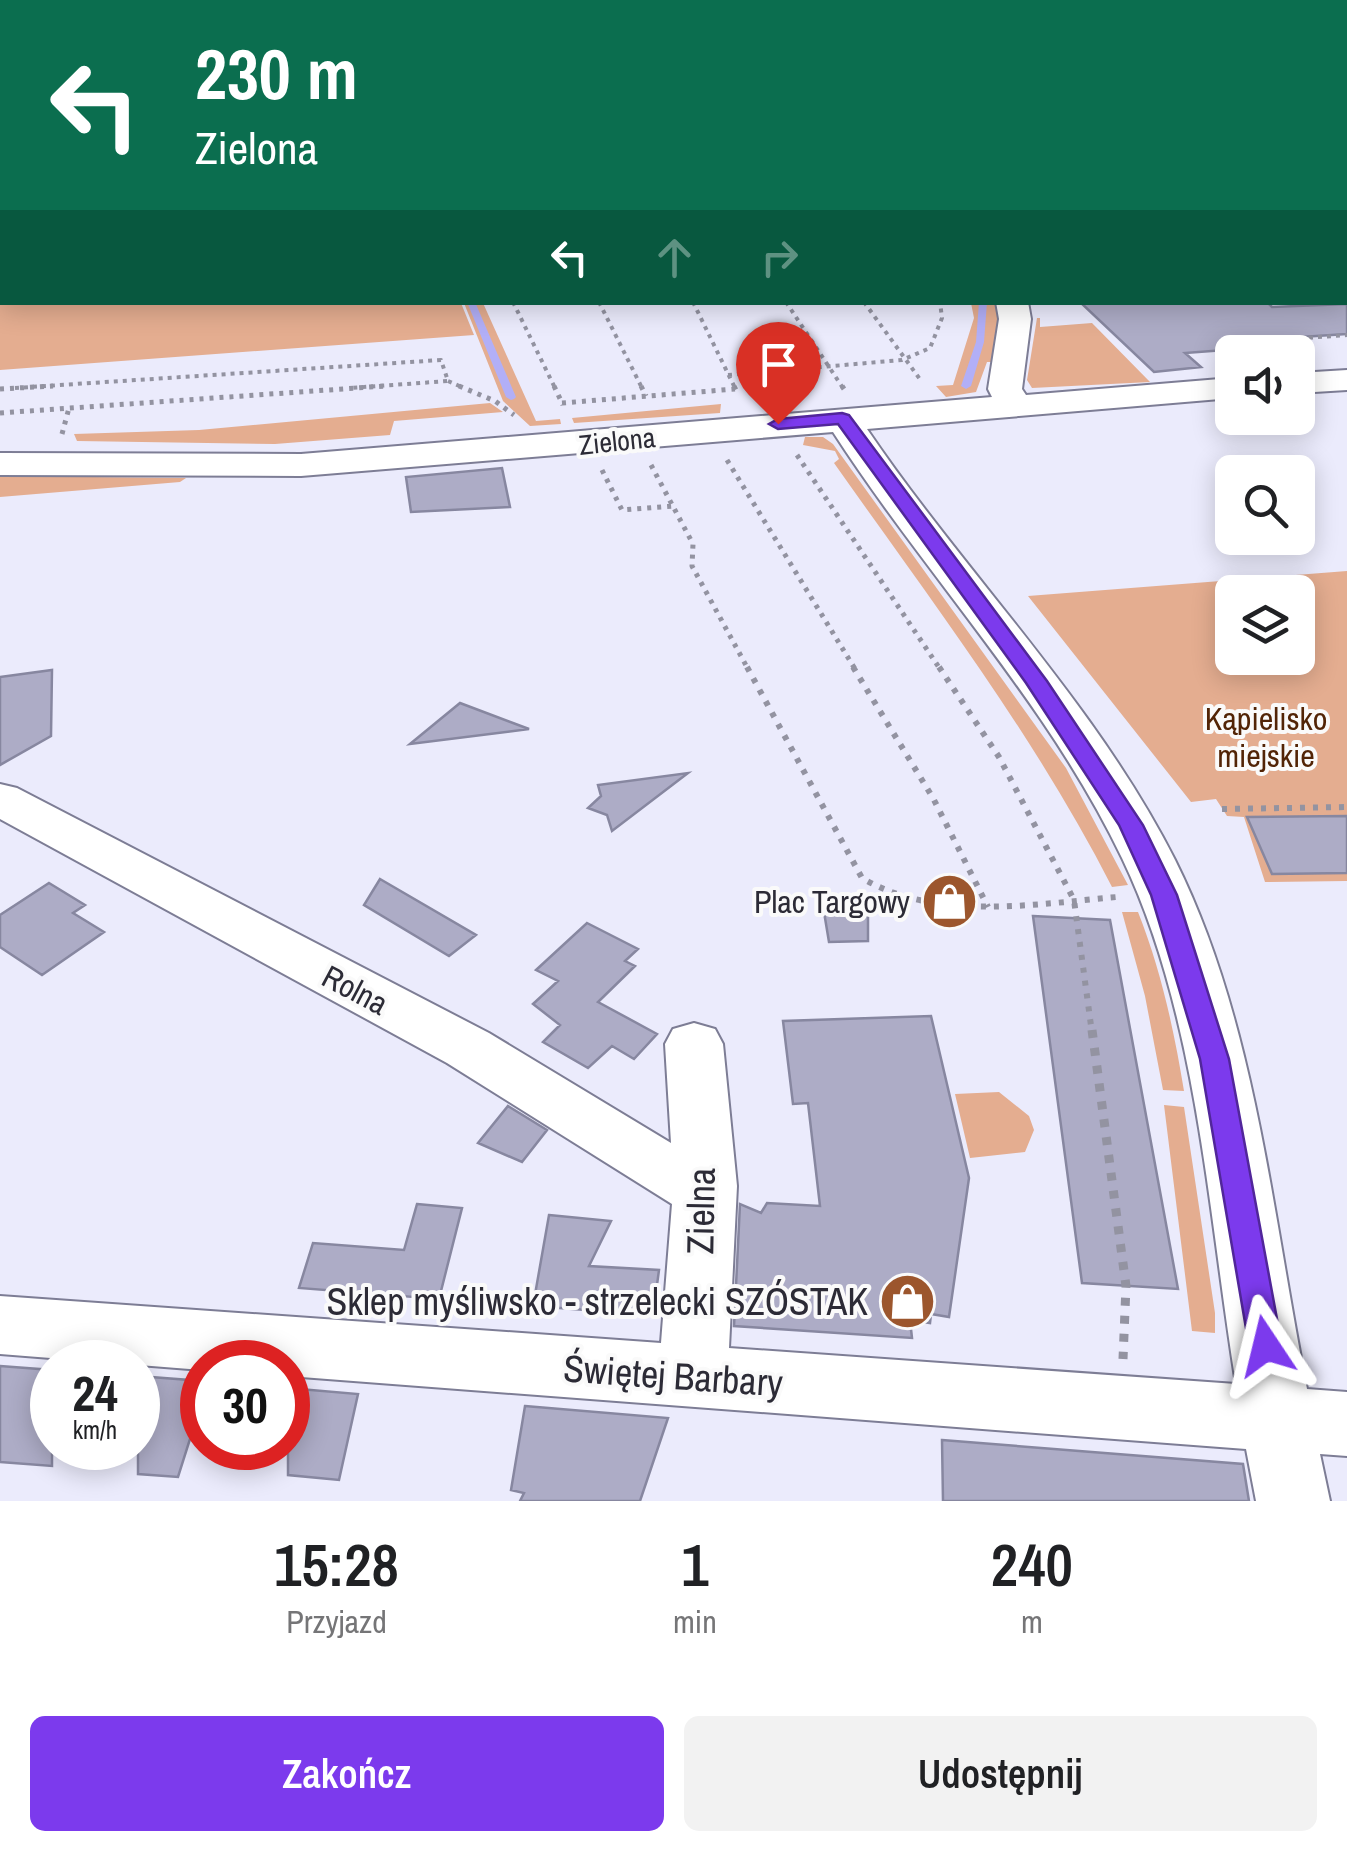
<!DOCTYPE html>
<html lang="pl">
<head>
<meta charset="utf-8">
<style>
	body { margin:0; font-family:"Archivo Narrow",sans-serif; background:#f2f2f2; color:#202124; height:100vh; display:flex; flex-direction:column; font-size:38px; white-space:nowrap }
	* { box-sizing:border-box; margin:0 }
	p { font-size:32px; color:#757577 }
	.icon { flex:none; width:55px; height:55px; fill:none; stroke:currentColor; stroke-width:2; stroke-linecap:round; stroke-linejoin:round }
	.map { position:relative; height:1501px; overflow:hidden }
	.sheet { display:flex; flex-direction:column; background:#fff; flex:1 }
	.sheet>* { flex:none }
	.banner { position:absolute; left:0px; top:0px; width:1348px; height:305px; box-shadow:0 5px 25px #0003; background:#0b6e4f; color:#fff; overflow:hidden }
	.fabs { position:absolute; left:1215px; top:335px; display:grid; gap:20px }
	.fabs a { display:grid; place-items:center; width:100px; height:100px; border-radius:15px; background:#fff; box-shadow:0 5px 25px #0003; font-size:50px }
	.speed { position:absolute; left:30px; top:1340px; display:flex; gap:20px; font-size:50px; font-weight:700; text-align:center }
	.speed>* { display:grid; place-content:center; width:130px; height:130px; border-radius:50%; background:#fff; box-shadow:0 5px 25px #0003; line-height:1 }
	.speed small { font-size:25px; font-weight:400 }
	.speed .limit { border:15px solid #d22; background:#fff; color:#111 }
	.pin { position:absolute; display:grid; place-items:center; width:85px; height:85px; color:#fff; margin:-102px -42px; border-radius:50% 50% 50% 0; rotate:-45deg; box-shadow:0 0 10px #0007 }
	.pin .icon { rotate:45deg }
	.me { position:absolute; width:110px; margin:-55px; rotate:350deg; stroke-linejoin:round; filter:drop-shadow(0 0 8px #0008) }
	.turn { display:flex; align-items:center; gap:35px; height:210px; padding:0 30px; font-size:45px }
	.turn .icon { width:130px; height:130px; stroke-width:2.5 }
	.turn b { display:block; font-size:70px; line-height:85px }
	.lanes { display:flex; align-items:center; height:95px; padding:0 30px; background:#0003; justify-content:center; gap:50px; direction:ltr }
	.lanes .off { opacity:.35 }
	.eta { display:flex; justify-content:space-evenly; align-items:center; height:170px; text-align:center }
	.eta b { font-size:60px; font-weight:600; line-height:70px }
	.button { display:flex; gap:20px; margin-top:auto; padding:20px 30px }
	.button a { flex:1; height:115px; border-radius:15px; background:#7c3aed; color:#fff; font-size:40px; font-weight:600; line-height:115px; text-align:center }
	.button a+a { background:#f2f2f2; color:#202124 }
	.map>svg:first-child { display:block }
	.green { fill:#e4ad90; fill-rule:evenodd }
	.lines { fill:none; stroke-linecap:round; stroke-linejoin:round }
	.stream { fill:#b2aff7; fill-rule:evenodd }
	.building { fill:#adacc6; stroke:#8787a0; stroke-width:2.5 }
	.minor-casing { stroke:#7d7d95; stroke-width:4 }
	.path-far3 { stroke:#9393a1; stroke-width:4; stroke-dasharray:4 5; stroke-linecap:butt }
	.path-far2 { stroke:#9393a1; stroke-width:5; stroke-dasharray:4 6; stroke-linecap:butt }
	.path-far1 { stroke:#9393a1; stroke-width:6; stroke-dasharray:5 8; stroke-linecap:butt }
	.path { stroke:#9393a1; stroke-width:9; stroke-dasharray:8 10; stroke-linecap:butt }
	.minor { fill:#fff; fill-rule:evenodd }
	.route { fill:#7c3aed; stroke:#51269a; stroke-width:2.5 }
	.labels { text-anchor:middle; stroke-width:8; stroke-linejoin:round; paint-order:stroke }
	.far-street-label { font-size:28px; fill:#2c2b36; stroke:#fafafa }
	.park-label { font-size:32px; fill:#522406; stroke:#fafafa }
	.poi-label { font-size:32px; fill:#2c2b36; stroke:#fafafa; text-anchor:end }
	.street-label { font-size:32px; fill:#2c2b36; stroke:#fafafa }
	.near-street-label { font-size:38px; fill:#2c2b36; stroke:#fafafa }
	.near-poi-label { font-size:38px; fill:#2c2b36; stroke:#fafafa; text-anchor:end }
</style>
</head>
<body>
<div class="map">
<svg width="1347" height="1501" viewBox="0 0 1347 1501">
	<rect width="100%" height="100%" fill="#ebebfc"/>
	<path class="green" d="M 0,0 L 704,0 L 708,2 L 2,2 L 2,302 L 461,303 L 474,335 L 0,370 Z
		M 464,303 L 483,303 L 536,421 L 560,419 L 561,424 L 530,426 L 503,401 Z
		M 971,303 L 998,303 L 1000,321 L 993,362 L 987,362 L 976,392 L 946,397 L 936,386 L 953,385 L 974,318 Z
		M 1037,318 L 1040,318 L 1040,327 L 1092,323 L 1150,382 L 1032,388 L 1027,380 Z
		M 490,403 L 503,412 L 394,421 L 390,435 L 275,444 L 77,441 L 74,434 L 199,430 Z
		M 721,404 L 720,413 L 574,423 L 572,418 Z
		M 805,437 L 823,437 L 833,444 L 1066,768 L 1128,885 L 1112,887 C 1035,736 932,602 834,463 L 839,459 L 835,451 L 803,445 Z
		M 0,476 L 186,478 L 180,482 L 0,497 Z
		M 1347,571 L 1347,881 L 1265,882 L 1244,817 L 1227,816 L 1216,799 L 1191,802 L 1028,596 ZM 1232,592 L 1298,592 L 1298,658 L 1232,658 Z
		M 1122,912 L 1138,912 C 1161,970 1174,1030 1184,1091 L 1163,1090 L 1145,996 Z
		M 999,1092 L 1029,1116 L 1034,1130 L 1025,1152 L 970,1158 L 955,1094 Z
		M 1164,1105 L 1184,1107 L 1215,1313 L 1215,1333 L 1192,1331 Z"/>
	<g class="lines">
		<path class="stream" d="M 2,49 L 2,53 L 0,54 L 0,50 Z
			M 0,254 L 2,254 L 2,259 L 0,259 Z
			M 467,302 L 475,302 L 516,397 L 514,399 L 511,400 L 506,397 Z
			M 979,302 L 987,302 L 984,342 L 971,386 L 966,389 L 961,386 L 976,342 Z"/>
	</g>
	<path class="building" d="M 1080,302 L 1267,302 L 1272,307 L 1347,304 L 1347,334 L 1270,339 L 1277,346 L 1185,353 L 1201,367 L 1154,372 Z
		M 502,468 L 510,507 L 411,512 L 406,477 Z
		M 52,670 L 51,736 L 0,765 L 0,677 Z
		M 460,703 L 529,729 L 410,744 Z
		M 688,773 L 612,831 L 607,815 L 588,808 L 601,796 L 598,785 Z
		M 1347,816 L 1347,873 L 1272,874 L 1247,817 Z
		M 380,879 L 476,935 L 449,956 L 364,905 Z
		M 49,883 L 85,905 L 73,913 L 104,932 L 42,975 L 0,947 L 0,915 Z
		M 823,906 L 868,907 L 868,941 L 829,942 Z
		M 1033,916 L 1110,920 L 1178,1289 L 1082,1283 Z
		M 587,923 L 638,949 L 625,961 L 635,966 L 598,1002 L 657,1034 L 634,1059 L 612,1046 L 588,1068 L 543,1042 L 560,1025 L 533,1004 L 558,981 L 536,970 Z
		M 931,1016 L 969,1178 L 949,1317 L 931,1314 L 930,1323 L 910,1320 L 912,1338 L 734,1326 L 740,1204 L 761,1213 L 767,1203 L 820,1206 L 808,1103 L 793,1104 L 783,1021 Z
		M 508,1106 L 547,1130 L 522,1162 L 478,1143 Z
		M 417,1204 L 462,1208 L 439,1299 L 299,1288 L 313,1243 L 404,1250 Z
		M 549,1215 L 611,1221 L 589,1266 L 659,1270 L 653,1315 L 533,1306 Z
		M 0,1366 L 52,1370 L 52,1466 L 0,1462 Z
		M 138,1376 L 202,1381 L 202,1401 L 178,1477 L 138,1474 Z
		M 288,1388 L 358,1394 L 339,1480 L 288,1475 Z
		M 525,1406 L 668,1418 L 640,1501 L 520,1501 L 524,1493 L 511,1490 Z
		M 942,1440 L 1243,1464 L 1249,1501 L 943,1501 Z"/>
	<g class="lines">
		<defs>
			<path id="minor" d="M 1345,88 L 1347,88 L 1347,102 L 1345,102 Z
				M 1345,154 L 1347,154 L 1347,170 L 1345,170 Z
				M 1345,247 L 1347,247 L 1347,265 L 1345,265 Z
				M 996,302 L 1028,302 L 1031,319 L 1022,389 L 1026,395 L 1232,378 L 1232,398 L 867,429 C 966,575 1095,702 1175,860 C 1256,1022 1272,1214 1307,1389 L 1347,1392 L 1347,1456 L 1320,1454 L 1330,1501 L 1256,1501 L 1246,1449 L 288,1376 L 288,1362 L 202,1362 L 202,1370 L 0,1354 L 0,1296 L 661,1343 L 672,1204 L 447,1063 L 0,819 L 0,784 L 17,788 L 489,1033 L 671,1143 L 665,1044 L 673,1029 L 694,1023 L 715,1029 L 723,1044 L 737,1186 L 729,1348 L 1236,1384 C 1208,1213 1198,1016 1122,858 C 1048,703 926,576 833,432 L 301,476 L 0,475 L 0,453 L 301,454 L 992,397 L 988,389 L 999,319 Z
				M 1347,370 L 1347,390 L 1298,393 L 1298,373 Z"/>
		</defs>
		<use href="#minor" class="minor-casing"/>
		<path class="path-far3" d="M 513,302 L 555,388
			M 599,302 L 642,388
			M 693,302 L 735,388
			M 786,302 L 843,388
			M 864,302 L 922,382
			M 1291,339 L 1347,335
			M 728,375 L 902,360 L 930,348 L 942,318 L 940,302
			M 448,381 L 464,388
			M 15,388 L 441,360 L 448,381 L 350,388"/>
		<path class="path-far2" d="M 459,386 L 495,401 L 514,415
			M 554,386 L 563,405
			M 641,386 L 646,396
			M 734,386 L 736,390
			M 842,386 L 844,389
			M 0,389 L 53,386
			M 562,403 L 735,389
			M 0,413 L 385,386
			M 62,434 L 69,408
			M 797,455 L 940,669
			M 727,460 L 855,669
			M 651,465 L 693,544 L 692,566 L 748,669
			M 602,470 L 622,510 L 673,506"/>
		<path class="path-far1" d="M 747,667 L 862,878 C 936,922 1035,904 1117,897
			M 853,667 L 933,798 L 988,907
			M 939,667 L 999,757 L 1074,900 L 1092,1033
			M 1222,809 L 1347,807"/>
		<path class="path" d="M 1092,1030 L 1126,1286 L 1123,1359"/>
		<use href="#minor" class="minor"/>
	</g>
	<path class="route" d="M 842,413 L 849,415 L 1047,681 L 1143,825 L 1177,895 L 1229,1059 L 1282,1346 L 1277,1357 L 1266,1361 L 1254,1357 L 1249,1346 L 1200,1059 L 1151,895 L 1119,825 L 1026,683 L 838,424 L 778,429 L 769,424 L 778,419 Z"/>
	<defs>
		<symbol id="shop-disc" viewBox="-11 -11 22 22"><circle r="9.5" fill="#9c562d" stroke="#fafafa"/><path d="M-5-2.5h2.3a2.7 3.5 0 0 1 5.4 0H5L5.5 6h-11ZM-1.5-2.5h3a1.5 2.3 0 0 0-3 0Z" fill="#fff"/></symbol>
	</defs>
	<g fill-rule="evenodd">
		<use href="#shop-disc" x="918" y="870" width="63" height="63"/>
		<use href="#shop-disc" x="876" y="1270" width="63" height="63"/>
	</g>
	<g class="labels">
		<g class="far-street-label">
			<text transform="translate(617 441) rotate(-6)" y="10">Zielona</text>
		</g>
		<g class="park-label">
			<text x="1266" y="730">Kąpielisko<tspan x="1266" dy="37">miejskie</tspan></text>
		</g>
		<g class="poi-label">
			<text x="910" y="913">Plac Targowy</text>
		</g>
		<g class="street-label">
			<text transform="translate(355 990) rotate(28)" y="11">Rolna</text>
		</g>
		<g class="near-street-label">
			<text transform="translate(701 1211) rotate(-89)" y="13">Zielna</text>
			<text transform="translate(673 1376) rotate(4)" y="13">Świętej Barbary</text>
		</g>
		<g class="near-poi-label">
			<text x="868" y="1315">Sklep myśliwsko - strzelecki SZÓSTAK</text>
		</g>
	</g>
</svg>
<div class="fabs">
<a><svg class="icon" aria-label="sound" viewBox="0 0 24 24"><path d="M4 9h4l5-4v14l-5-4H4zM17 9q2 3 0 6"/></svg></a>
<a><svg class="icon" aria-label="search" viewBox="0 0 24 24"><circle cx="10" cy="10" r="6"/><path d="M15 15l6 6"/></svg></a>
<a><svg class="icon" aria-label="layers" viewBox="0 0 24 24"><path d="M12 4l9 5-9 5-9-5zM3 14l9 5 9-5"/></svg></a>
</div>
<div class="speed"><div>24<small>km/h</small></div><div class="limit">30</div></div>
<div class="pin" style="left:778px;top:424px;background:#d93025"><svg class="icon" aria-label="arrive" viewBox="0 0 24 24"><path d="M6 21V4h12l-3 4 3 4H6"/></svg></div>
<svg class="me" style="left:1266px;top:1346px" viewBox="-20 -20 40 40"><path d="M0-17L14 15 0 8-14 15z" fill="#7c3aed" stroke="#fff" stroke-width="4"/></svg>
<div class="banner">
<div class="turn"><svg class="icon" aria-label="left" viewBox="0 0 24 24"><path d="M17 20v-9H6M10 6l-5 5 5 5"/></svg><div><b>230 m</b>Zielona</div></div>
<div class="lanes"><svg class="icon" aria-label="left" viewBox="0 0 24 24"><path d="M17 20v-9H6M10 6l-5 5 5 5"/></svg><svg class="icon off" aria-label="ahead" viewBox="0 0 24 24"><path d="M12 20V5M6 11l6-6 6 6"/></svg><svg class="icon off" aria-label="right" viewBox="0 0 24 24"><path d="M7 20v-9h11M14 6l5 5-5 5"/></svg></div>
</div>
</div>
<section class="sheet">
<div class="eta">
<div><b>15:28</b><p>Przyjazd</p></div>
<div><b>1</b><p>min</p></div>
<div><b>240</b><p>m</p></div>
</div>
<div class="button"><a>Zakończ</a><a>Udostępnij</a></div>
</section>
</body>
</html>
